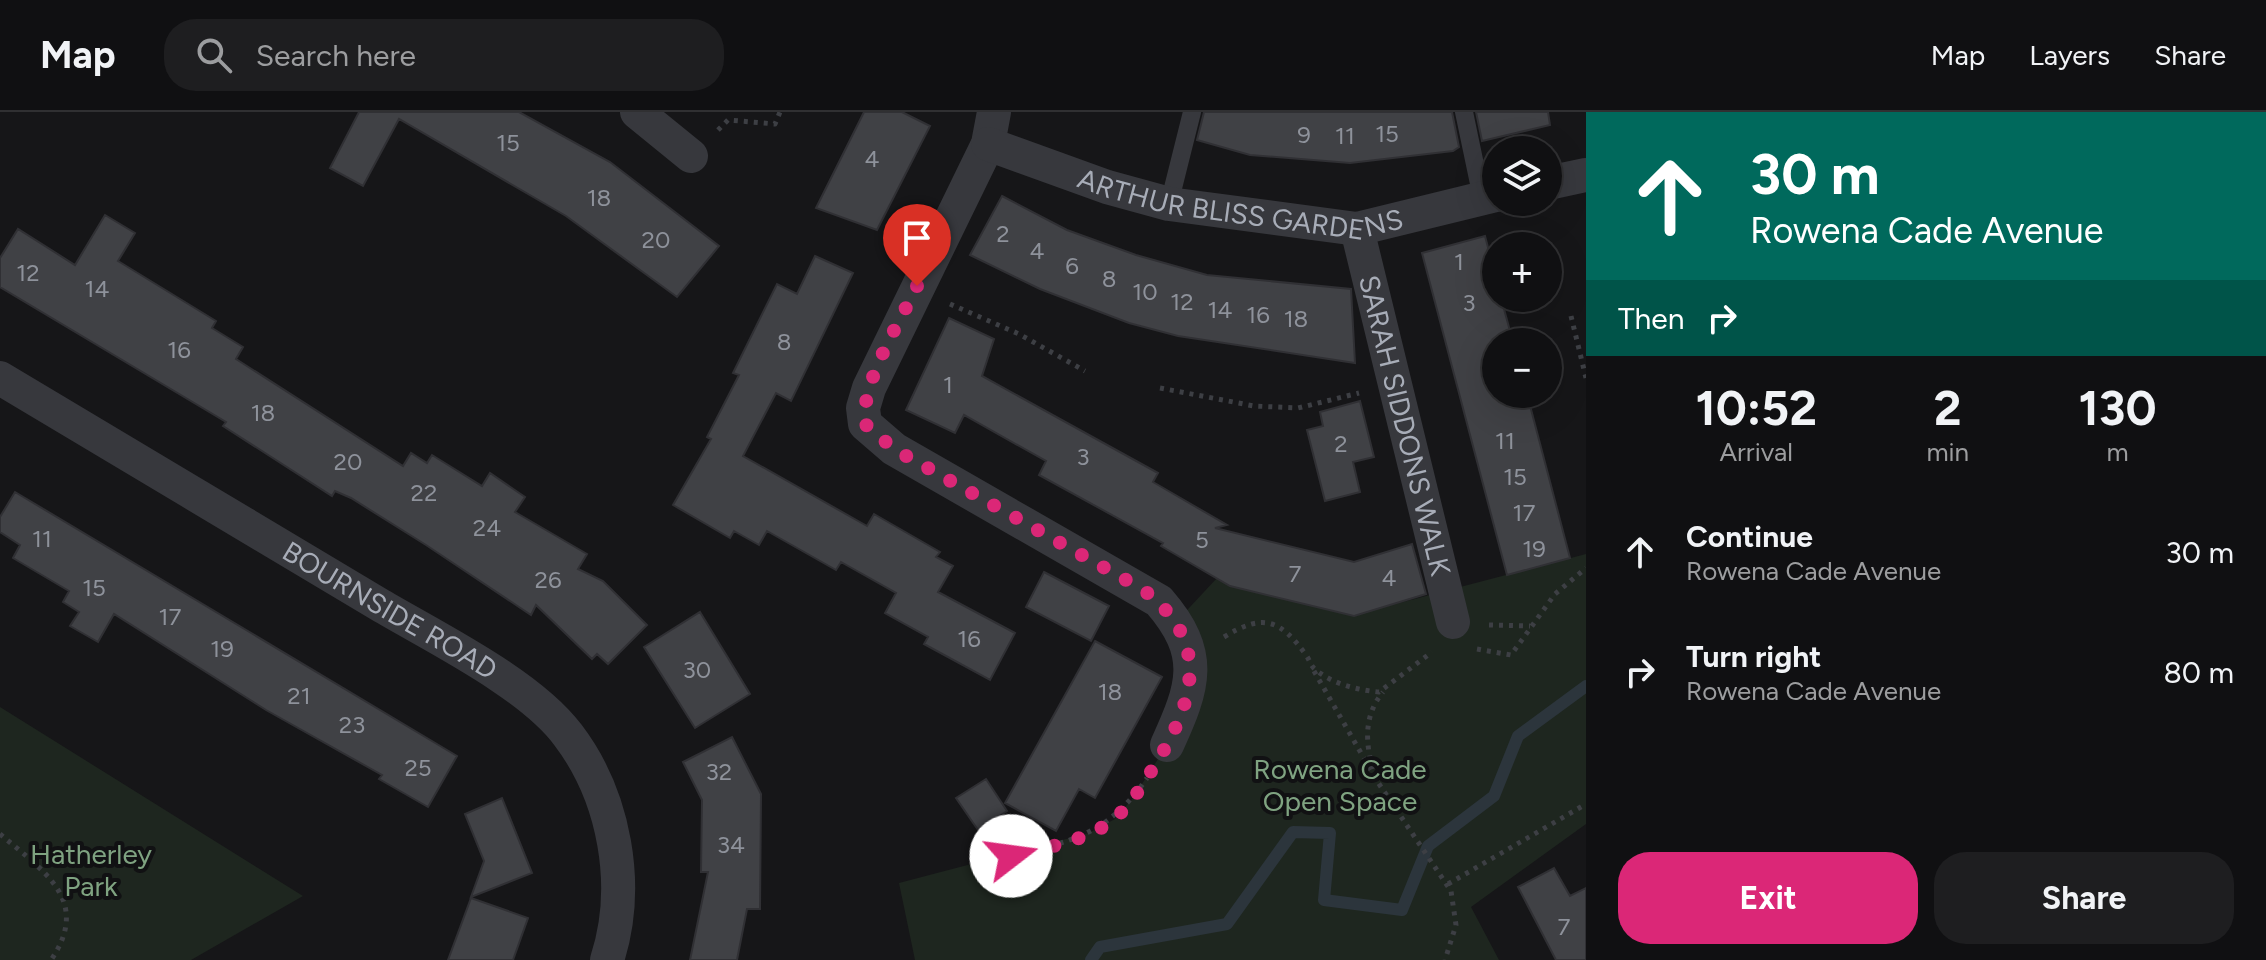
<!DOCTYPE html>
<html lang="en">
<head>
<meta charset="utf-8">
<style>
	body { margin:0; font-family:Figtree,sans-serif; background:#1e1e20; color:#f1f3f6; height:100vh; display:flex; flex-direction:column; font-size:30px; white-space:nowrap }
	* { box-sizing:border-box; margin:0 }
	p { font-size:26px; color:#9c9d9f }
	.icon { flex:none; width:44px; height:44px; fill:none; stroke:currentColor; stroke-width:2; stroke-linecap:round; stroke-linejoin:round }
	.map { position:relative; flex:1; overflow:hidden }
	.drawer { display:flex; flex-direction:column; background:#101012; width:680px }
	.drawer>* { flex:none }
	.guide { background:#00695c; color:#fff; overflow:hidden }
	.buttons { position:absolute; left:1482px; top:24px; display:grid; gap:16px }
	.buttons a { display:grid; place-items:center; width:80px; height:80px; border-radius:50%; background:#101012; box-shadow:0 8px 32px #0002,0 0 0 2px #303032; font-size:40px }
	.pin { position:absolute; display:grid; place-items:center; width:68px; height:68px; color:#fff; margin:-82px -34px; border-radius:50% 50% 50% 0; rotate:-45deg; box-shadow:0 0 8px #0007 }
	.pin .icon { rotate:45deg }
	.me { position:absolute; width:88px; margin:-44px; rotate:75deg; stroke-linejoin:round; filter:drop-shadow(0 0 6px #0008) }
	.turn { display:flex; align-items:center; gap:28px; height:168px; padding:0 32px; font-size:36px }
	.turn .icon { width:104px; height:104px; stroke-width:2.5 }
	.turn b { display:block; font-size:56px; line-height:68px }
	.then { display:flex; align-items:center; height:76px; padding:0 32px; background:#0003; gap:16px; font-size:30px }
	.eta { display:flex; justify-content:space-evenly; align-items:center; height:136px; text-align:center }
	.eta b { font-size:48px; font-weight:700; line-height:56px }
	.button { display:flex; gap:16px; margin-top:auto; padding:16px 32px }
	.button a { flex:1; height:92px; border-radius:32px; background:#db2777; color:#fff; font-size:32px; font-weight:700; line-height:92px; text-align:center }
	.button a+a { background:#1e1e20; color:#f1f3f6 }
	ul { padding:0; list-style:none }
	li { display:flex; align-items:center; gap:24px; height:120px; padding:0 32px }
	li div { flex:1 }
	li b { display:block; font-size:30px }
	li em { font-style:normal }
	header { display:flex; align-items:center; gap:48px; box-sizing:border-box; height:112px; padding:0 40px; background:#101012; border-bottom:2px solid #303032 }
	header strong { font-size:38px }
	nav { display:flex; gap:44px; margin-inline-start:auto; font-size:28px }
	.search { width:560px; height:72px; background:#1e1e20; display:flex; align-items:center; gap:20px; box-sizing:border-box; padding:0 28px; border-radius:32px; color:#9c9d9f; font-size:30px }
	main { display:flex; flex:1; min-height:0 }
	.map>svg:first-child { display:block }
	.green { fill:#1e261f }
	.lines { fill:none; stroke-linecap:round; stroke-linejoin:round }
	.stream { stroke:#2c353c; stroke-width:12 }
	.building { fill:#404145; stroke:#303034; stroke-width:2 }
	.path { stroke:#3d3f44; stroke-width:5; stroke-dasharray:4 6; stroke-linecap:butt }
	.service { stroke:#37383d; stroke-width:18 }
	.minor { stroke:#37383d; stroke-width:34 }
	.route { stroke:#db2777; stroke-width:14; stroke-dasharray:0 25.2 }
	.labels { text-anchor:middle; stroke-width:8; stroke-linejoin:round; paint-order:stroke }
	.number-label { font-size:24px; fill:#8e929b }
	.street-label { font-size:28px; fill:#a8adb8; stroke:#111113 }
	.park-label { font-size:28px; fill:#7fa381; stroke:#111113 }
</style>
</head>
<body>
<header>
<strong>Map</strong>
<div class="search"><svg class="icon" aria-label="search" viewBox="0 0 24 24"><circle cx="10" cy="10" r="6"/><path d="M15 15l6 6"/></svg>Search here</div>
<nav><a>Map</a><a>Layers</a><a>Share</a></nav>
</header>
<main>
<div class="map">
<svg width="1586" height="848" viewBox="0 0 1586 848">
	<rect width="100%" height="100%" fill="#161618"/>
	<path class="green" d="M 1586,442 L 1586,712 L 1471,795 L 1499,848 L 915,848 L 899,771 L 1089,721 L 1115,707 L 1133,686 L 1167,633 L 1189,585 L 1176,510 L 1217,466 L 1365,500 Z
		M 0,595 L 303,784 L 191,848 L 0,848 Z"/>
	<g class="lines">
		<path class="stream" d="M 1091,848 L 1100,835 L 1227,812 L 1293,720 L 1330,721 L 1324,788 L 1402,798 L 1428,734 L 1494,684 L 1518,624 L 1586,574"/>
	</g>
	<path class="building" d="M 359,0 L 519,0 L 610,50 L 719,134 L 677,185 L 566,104 L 399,7 L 363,74 L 330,56 Z
		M 864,0 L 902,0 L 930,14 L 877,118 L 816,96 Z
		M 1204,0 L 1452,0 L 1459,35 L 1453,39 L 1350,51 L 1250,43 L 1197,28 Z
		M 1476,0 L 1548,0 L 1550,13 L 1482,29 Z
		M 1002,84 L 1067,118 L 1136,143 L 1207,163 L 1351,177 L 1355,251 L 1178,224 L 1129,211 L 1040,177 L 970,143 Z
		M 105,103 L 135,121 L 118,149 L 216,209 L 212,216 L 243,235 L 236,247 L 403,354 L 411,341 L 427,351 L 432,343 L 482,374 L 490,361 L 525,385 L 515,400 L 587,442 L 578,457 L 603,469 L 647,513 L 608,552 L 597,542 L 592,547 L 536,493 L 531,503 L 426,433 L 351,386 L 335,379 L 332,384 L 223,314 L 226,310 L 0,175 L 0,146 L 18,117 L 75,153 Z
		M 1485,124 L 1496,166 L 1496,186 L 1501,186 L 1513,230 L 1496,230 L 1496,282 L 1527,282 L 1570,446 L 1507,463 L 1422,141 Z
		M 815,144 L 853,161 L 791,289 L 776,281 L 743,344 L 867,414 L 874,402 L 940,440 L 936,445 L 953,454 L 938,480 L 1015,521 L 990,568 L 924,532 L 928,525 L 885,501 L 896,481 L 841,450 L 836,458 L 767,419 L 759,433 L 734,419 L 730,426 L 673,393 L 711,327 L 707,325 L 739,263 L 733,261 L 777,172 L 797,182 Z
		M 949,206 L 994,227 L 982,264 L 1158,361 L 1153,370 L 1227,413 L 1215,416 L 1354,450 L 1412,432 L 1426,482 L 1354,504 L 1230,474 L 1161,434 L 1163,431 L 1039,363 L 1046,349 L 964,303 L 955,321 L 906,298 Z
		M 1360,289 L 1374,345 L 1353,350 L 1360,380 L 1325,389 L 1307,318 L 1323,314 L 1320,300 Z
		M 15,380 L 457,644 L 428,695 L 379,667 L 382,663 L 266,598 L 114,502 L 98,530 L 70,514 L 79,500 L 63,490 L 69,479 L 13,446 L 20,433 L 0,420 L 0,405 Z
		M 1044,460 L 1109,494 L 1091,529 L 1026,495 Z
		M 700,500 L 750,582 L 695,616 L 644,535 Z
		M 1095,529 L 1162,565 L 1095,686 L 1079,677 L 1056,719 L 1005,691 Z
		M 732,625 L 761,682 L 760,797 L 747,797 L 737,848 L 690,848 L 708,760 L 701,760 L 702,688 L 683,650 Z
		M 986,667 L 1007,699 L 978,718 L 956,686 Z
		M 502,686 L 532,761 L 471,785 L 484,749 L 465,702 Z
		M 1554,756 L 1570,784 L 1586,776 L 1586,848 L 1556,848 L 1518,775 Z
		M 471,786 L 528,806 L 513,848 L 448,848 Z"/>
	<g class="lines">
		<path class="path" d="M 718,18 L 728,8 L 775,12 L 780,0
			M 950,192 L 1019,222 L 1085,259
			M 1571,204 L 1586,266
			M 1160,276 L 1254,294 L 1298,296 L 1359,281
			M 1489,513 L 1530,514
			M 1224,525 C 1263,501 1280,507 1306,543 C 1310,548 1310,554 1316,558 C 1333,572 1357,578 1379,580 L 1432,540
			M 1477,537 L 1511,543 L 1555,482 L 1586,456
			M 1314,559 L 1377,669 L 1451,779 L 1456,813 L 1445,848
			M 1373,657 C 1365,630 1364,603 1383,580
			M 0,722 C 43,759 92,788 51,848
			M 1011,744 C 1074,729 1109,721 1147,666
			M 1448,772 L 1586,692"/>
		<path class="service" d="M 1464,0 L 1482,86
			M 1169,92 L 1192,0"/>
		<g class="minor">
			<path d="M 637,0 L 691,44"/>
			<path d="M 994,0 L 988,32 L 869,276 L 863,296 L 865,312 L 894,337 L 1159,489 C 1205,542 1194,574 1167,633"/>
			<path id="s1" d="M 988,32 L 1107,75 L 1169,92 L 1357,117 L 1496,83"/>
			<path d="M 1548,71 L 1586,63"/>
			<path id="s2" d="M 1357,117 L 1453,510"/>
			<path id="s3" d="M 0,266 C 127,342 253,417 380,493 C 436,526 530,572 568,623 C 615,685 631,774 607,848"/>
		</g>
	</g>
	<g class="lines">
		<path class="route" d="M 917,174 C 900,210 860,272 865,312 L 894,337 L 1142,477 C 1212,528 1195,589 1155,653 C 1144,671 1131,693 1114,707 C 1088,729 1044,736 1011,744"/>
	</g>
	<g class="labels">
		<g class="number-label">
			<text x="1387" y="30">15</text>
			<text x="1304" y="31">9</text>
			<text x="1345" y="32">11</text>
			<text x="508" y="39">15</text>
			<text x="872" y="55">4</text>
			<text x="599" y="94">18</text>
			<text x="1003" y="130">2</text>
			<text x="656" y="136">20</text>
			<text x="1037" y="147">4</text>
			<text x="1459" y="158">1</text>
			<text x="1072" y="162">6</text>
			<text x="28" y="169">12</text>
			<text x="1109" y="175">8</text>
			<text x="97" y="185">14</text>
			<text x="1145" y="188">10</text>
			<text x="1182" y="198">12</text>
			<text x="1469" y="199">3</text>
			<text x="1220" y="206">14</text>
			<text x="1258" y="211">16</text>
			<text x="1296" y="215">18</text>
			<text x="784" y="238">8</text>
			<text x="179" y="246">16</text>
			<text x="948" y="281">1</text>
			<text x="263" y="309">18</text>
			<text x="1505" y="337">11</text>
			<text x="1341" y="340">2</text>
			<text x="1083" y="353">3</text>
			<text x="348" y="358">20</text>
			<text x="1515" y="373">15</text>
			<text x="424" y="389">22</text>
			<text x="1524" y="409">17</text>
			<text x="487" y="424">24</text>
			<text x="42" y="435">11</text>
			<text x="1202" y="436">5</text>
			<text x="1534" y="445">19</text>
			<text x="1295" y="470">7</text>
			<text x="1389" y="474">4</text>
			<text x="548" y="476">26</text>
			<text x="94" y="484">15</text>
			<text x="170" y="513">17</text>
			<text x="969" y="535">16</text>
			<text x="222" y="545">19</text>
			<text x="697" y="566">30</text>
			<text x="1110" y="588">18</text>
			<text x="299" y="592">21</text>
			<text x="352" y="621">23</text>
			<text x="418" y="664">25</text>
			<text x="719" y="668">32</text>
			<text x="731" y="741">34</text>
			<text x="1564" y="823">7</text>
		</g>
		<g class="street-label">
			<text dy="10" stroke="none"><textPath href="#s1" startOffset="262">ARTHUR BLISS GARDENS</textPath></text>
			<text dy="10" stroke="none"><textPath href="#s2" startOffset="202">SARAH SIDDONS WALK</textPath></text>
			<text dy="10" stroke="none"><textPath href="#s3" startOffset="454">BOURNSIDE ROAD</textPath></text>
		</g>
		<g class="park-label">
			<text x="1340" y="667">Rowena Cade<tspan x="1340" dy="32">Open Space</tspan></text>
			<text x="91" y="752">Hatherley<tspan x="91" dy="32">Park</tspan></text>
		</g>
	</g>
</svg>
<div class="buttons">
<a><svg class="icon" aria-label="layers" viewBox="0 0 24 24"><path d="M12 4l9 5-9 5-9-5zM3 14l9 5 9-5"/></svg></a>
<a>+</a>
<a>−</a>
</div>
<div class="pin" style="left:917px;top:174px;background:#d93025"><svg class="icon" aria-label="arrive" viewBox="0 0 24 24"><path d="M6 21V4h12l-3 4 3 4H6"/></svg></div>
<svg class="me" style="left:1011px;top:744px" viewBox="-20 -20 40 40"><circle r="19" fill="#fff"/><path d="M0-13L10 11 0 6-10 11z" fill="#db2777"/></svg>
</div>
<section class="drawer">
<div class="guide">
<div class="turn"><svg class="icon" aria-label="ahead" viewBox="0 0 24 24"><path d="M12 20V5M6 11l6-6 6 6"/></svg><div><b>30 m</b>Rowena Cade Avenue</div></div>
<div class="then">Then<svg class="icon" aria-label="right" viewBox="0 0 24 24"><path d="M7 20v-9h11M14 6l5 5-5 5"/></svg></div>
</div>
<div class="eta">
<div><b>10:52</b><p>Arrival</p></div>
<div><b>2</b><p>min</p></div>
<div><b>130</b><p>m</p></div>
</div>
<ul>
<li><svg class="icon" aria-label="ahead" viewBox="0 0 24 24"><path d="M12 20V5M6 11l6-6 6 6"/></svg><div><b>Continue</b><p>Rowena Cade Avenue</p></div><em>30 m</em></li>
<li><svg class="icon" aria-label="right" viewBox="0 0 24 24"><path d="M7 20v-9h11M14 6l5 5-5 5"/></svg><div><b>Turn right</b><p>Rowena Cade Avenue</p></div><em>80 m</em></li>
</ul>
<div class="button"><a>Exit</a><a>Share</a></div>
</section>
</main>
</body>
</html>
